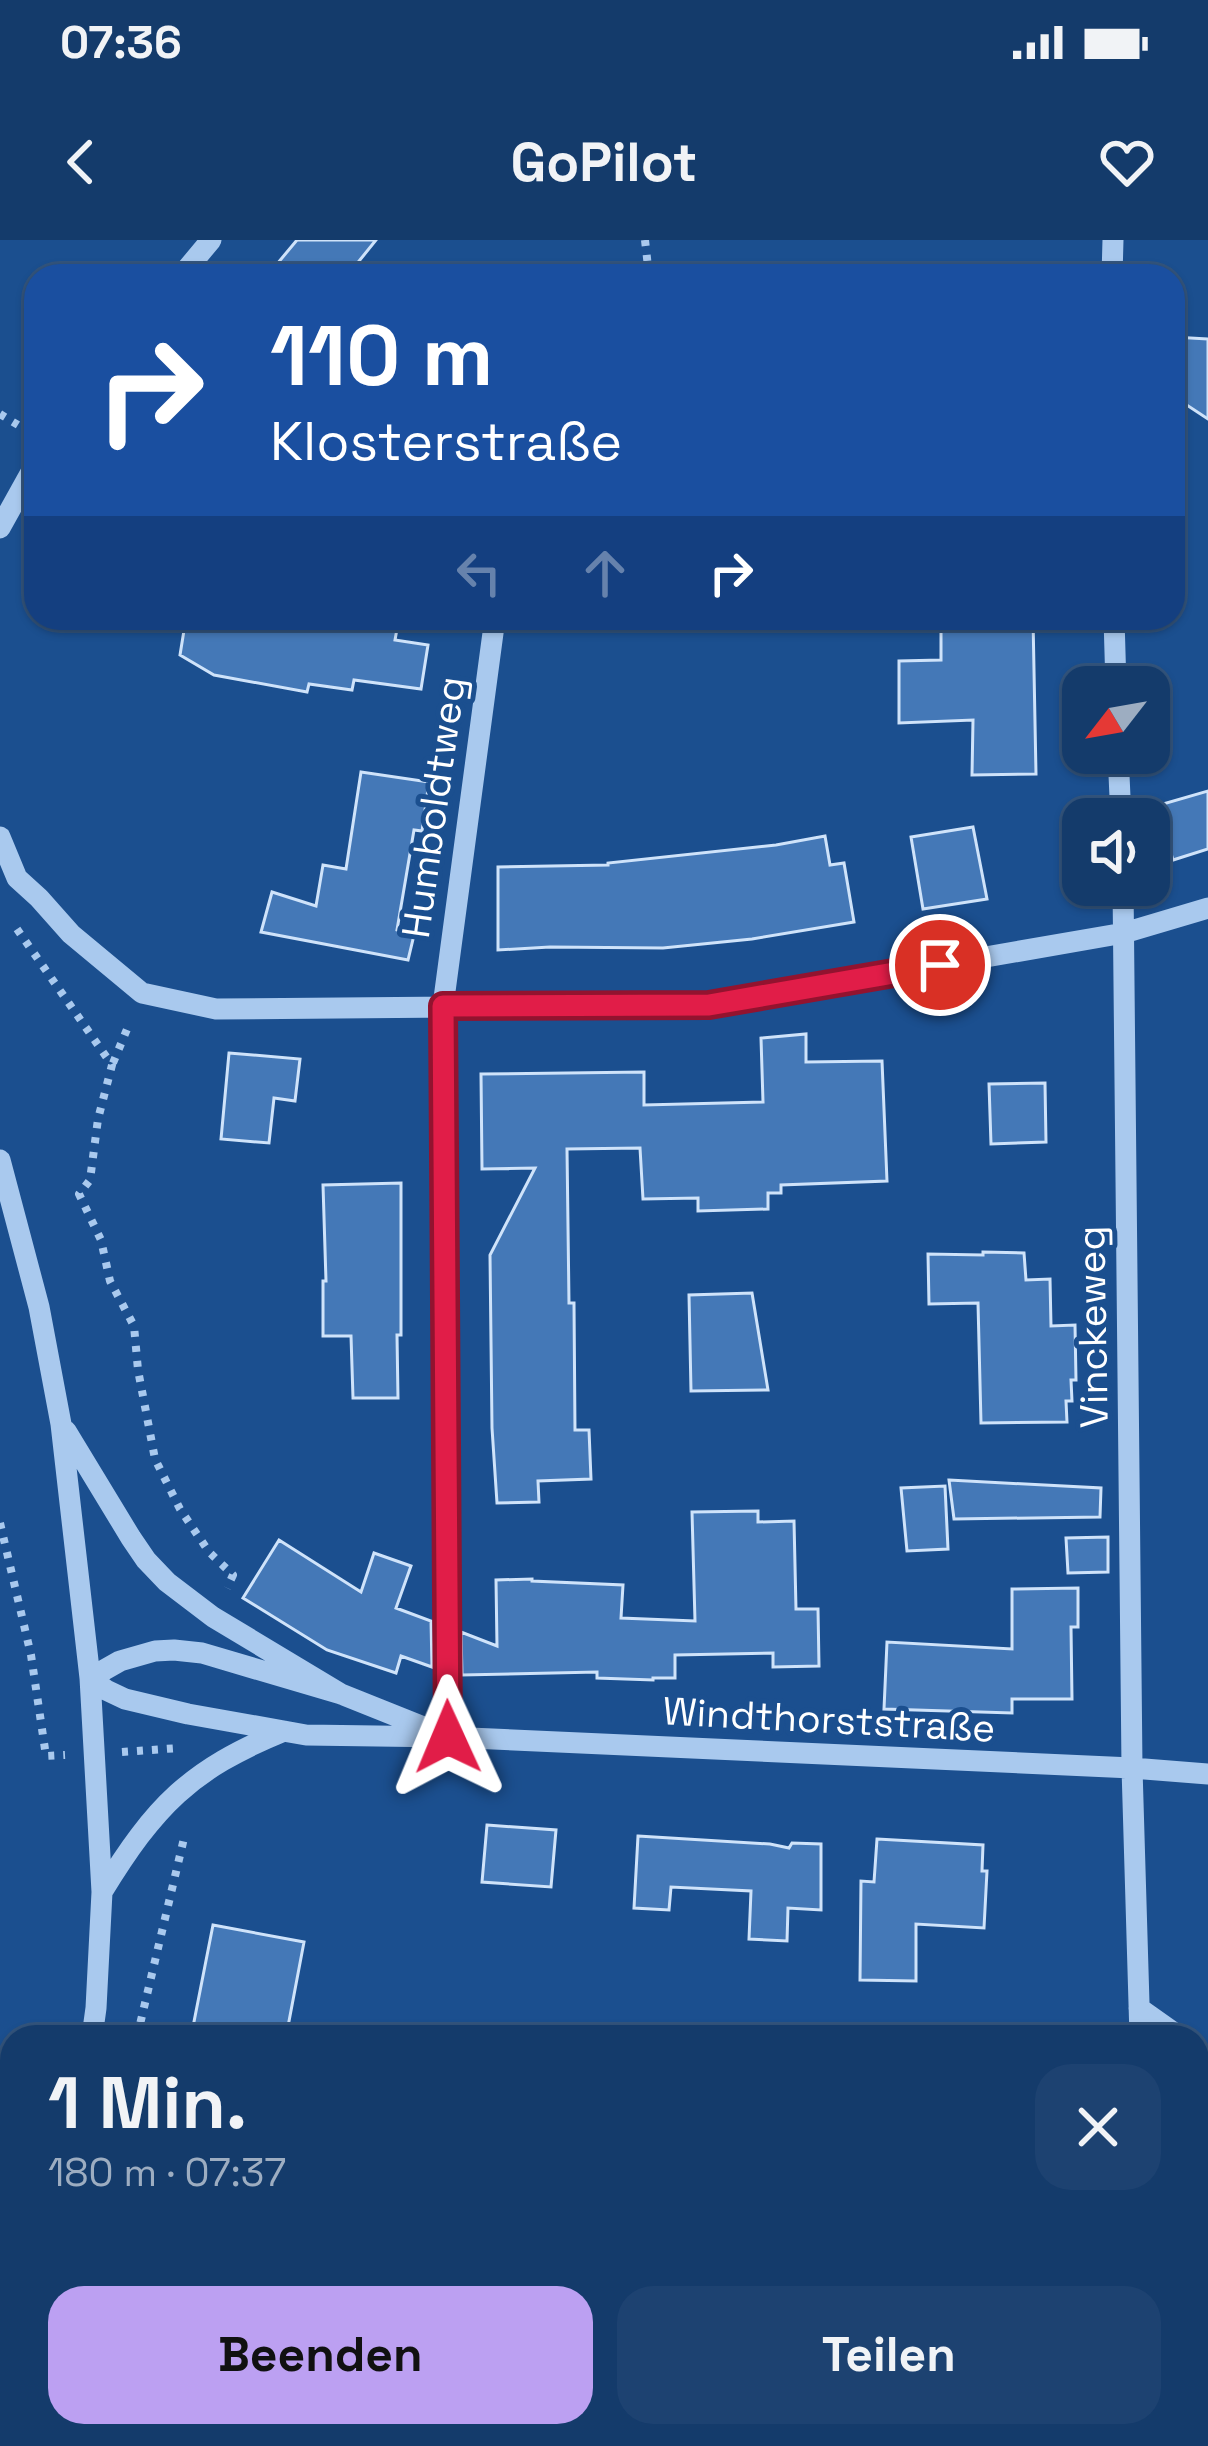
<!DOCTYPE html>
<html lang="de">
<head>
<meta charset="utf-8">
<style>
	body { margin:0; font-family:"Space Grotesk",sans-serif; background:#1d4271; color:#f1f3f6; height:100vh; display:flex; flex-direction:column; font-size:45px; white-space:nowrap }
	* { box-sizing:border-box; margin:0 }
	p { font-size:39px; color:#9dadc1 }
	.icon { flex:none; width:66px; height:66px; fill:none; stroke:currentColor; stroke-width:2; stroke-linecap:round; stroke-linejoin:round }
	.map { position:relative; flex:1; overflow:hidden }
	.drawer { position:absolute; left:0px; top:1785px; width:1209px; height:423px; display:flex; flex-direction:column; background:#143b6b; border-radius:36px 36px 0 0; box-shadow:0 3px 9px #0004,0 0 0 3px #33557e }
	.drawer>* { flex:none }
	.guide { position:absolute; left:24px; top:24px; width:1161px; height:366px; border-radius:36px; box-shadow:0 3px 9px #0004,0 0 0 3px #33557e; background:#1a4fa0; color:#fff; overflow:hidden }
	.needle { width:78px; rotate:239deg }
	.controls { position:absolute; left:1062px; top:426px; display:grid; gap:24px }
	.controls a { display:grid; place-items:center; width:108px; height:108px; border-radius:24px; background:#143b6b; box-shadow:0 3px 9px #0004,0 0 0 3px #33557e; font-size:60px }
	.pin { position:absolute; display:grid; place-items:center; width:102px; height:102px; color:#fff; margin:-51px; border:6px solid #fff; border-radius:50%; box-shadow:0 3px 12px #0007 }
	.me { position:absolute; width:132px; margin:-66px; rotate:359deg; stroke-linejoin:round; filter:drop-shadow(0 0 9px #0008) }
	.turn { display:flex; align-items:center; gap:42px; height:252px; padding:0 48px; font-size:54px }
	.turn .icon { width:156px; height:156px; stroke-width:2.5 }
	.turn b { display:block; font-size:84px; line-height:102px }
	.lanes { display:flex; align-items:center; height:114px; padding:0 48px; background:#0003; justify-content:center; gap:60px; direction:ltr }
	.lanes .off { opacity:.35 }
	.round { display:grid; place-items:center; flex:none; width:126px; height:126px; border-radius:36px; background:#1d4271 }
	.head { display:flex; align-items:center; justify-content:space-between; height:204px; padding:0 48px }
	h1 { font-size:72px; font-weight:600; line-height:90px }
	.action { display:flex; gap:24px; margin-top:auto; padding:24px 48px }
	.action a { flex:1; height:138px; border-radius:36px; background:#bca0f2; color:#111; font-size:48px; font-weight:600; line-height:138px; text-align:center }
	.action a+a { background:#1d4271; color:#f1f3f6 }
	.status { display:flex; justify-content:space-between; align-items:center; height:84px; padding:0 60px; background:#143b6b; direction:ltr }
	.status svg { height:33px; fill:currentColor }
	header { display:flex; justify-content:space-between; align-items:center; height:156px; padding:0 48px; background:#143b6b; font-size:54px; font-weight:600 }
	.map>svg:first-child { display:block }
	.building { fill:#4478b7; stroke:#cfe3fa; stroke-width:3 }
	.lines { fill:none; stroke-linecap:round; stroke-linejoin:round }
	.path { stroke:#a9c9ee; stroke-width:8; stroke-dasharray:6 9; stroke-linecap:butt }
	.minor { stroke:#a9c9ee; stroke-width:21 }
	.route-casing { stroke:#92132f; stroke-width:30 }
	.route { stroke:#e11d48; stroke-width:21 }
	.labels { text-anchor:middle; stroke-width:10; stroke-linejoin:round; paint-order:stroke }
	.street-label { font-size:39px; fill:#fff; stroke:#1b4f8f }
</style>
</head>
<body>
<div class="status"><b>07:36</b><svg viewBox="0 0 49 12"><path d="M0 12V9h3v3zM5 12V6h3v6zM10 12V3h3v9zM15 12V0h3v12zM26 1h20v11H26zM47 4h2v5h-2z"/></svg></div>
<header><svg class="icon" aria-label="back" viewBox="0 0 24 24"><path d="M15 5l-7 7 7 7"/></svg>GoPilot<svg class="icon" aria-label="heart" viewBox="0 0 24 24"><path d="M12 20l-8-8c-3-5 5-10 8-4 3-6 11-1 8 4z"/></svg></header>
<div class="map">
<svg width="1208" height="2206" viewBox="0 0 1208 2206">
	<rect width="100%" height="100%" fill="#1b4f8f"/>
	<path class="building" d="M 297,0 L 376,0 L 347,36 L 267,36 Z
		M 1173,97 L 1208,99 L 1208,179 L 1173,156 Z
		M 186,378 L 362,378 L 361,384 L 397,389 L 395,400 L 428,405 L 421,449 L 354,440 L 352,450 L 309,444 L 307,452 L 214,435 L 180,415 Z
		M 941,378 L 1033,378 L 1036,534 L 972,535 L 973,480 L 899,483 L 899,421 L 941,420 Z
		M 361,532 L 429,542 L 422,591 L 414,590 L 397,690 L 414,695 L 408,720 L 261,692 L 272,652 L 316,666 L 323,625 L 346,629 Z
		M 1208,551 L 1208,609 L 1173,620 L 1156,566 Z
		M 973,587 L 987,659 L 923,669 L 911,597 Z
		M 825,596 L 830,625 L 844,623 L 854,682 L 752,699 L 663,708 L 550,707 L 498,710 L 498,627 L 608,625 L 608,623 L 776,605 Z
		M 806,794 L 806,822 L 882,821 L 887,941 L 781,945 L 781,953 L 768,953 L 768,969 L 698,971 L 698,958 L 643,959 L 640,908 L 567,909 L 569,1063 L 574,1063 L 575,1190 L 589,1190 L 591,1239 L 538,1241 L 539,1262 L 497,1263 L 492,1188 L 490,1015 L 535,928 L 482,929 L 481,834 L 644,832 L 644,865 L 763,862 L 761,798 Z
		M 229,813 L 300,819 L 295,861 L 274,858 L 269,903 L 221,899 Z
		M 1045,843 L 1046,902 L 991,904 L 989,844 Z
		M 401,943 L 401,1095 L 397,1095 L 398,1158 L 353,1158 L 351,1096 L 323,1096 L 323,1041 L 326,1041 L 323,945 Z
		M 983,1012 L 1024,1013 L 1026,1040 L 1050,1039 L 1051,1086 L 1075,1085 L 1076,1140 L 1071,1140 L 1072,1161 L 1066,1161 L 1067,1182 L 981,1183 L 978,1063 L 929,1064 L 928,1014 L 983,1015 Z
		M 752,1053 L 768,1150 L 691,1151 L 689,1055 Z
		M 949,1240 L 1101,1248 L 1100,1277 L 954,1279 Z
		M 945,1246 L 948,1309 L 907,1311 L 901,1248 Z
		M 758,1271 L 758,1282 L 794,1281 L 796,1369 L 818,1369 L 819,1426 L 773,1427 L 773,1413 L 675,1415 L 675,1438 L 653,1438 L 653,1440 L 597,1438 L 597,1432 L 462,1435 L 461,1392 L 497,1406 L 496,1340 L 532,1339 L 532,1341 L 623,1345 L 621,1378 L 695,1381 L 692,1272 Z
		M 1108,1297 L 1108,1332 L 1068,1333 L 1066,1298 Z
		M 279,1300 L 361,1352 L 374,1313 L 411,1326 L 396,1368 L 431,1381 L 432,1427 L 401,1416 L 396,1433 L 327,1410 L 243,1358 Z
		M 1078,1348 L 1078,1387 L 1071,1387 L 1072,1459 L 1012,1459 L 1012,1473 L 884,1469 L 887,1402 L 1012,1409 L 1012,1349 Z
		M 487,1585 L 556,1590 L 551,1647 L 482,1642 Z
		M 638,1596 L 770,1604 L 789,1608 L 792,1603 L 821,1604 L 821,1670 L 788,1668 L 787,1701 L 749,1699 L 751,1651 L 671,1647 L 669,1670 L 634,1668 Z
		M 877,1599 L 983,1605 L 982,1631 L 987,1631 L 984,1688 L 916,1684 L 916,1741 L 860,1740 L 861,1641 L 874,1642 Z
		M 213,1685 L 304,1702 L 286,1797 L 191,1797 Z"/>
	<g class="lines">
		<path class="path" d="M 645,0 L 649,36
			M 0,174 L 18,185 L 36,172
			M 17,689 L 112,825 L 98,879 L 90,940 L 79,954 L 101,1000 L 110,1041 L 134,1086 L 138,1130 L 155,1219 L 180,1269 L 209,1312 L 233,1335 L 227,1348
			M 113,823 L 130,782
			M 0,1283 L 31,1415 L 46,1516 L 65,1515
			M 122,1512 L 179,1508
			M 137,1797 L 185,1594
			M 0,2167 L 12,2149"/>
		<path class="minor" d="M 181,36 L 211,0
			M 1112,36 L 1113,0
			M 0,288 L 36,223
			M 1114,378 L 1116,447
			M 1118,513 L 1121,579
			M 0,597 L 17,638 L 39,658 L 71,694 L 142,753 L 216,769 L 709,765 L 1124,693 L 1208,668
			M 1123,645 L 1132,1528 L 1140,1797
			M 0,920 L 39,1067 L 61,1184 L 90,1438 L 102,1652 L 96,1768 L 92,1797
			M 66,1191 L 131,1298 L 146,1320 L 167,1342 L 213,1377 L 341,1454
			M 90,1438 L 106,1450 L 125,1459 L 188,1474 L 306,1495 L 447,1497 L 1132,1528 L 1208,1534
			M 90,1438 L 120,1421 L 155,1411 L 174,1410 L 202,1413 L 341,1454 L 436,1492
			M 447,1497 L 443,766 L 495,378
			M 102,1652 C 155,1566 189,1530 284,1491
			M 1139,1768 L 1180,1797
			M 1197,1825 L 1208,1850
			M 0,2087 L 12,2063
			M 1164,2196 L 1165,2206
			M 375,2206 L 378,2196"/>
	</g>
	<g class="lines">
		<defs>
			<path id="route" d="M 448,1497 L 443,766 L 709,765 L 940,725"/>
		</defs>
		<use href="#route" class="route-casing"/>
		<use href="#route" class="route"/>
	</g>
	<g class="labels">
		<g class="street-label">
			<text transform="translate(433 567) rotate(-82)" y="14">Humboldtweg</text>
			<text transform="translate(1092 1087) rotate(-91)" y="14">Vinckeweg</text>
			<text transform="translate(829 1479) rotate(3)" y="14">Windthorststraße</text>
		</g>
	</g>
</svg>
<div class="controls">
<a><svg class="needle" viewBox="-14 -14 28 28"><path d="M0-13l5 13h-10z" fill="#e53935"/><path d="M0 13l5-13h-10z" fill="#9dadc1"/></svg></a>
<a><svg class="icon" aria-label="sound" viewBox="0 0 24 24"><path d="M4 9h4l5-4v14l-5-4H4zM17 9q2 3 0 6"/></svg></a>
</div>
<div class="pin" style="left:940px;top:725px;background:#d93025"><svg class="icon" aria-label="arrive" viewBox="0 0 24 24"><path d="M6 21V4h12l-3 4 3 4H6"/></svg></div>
<svg class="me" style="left:448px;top:1497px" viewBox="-20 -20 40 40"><path d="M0-17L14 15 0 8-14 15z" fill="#e11d48" stroke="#fff" stroke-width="4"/></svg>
<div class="guide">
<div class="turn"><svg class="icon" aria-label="right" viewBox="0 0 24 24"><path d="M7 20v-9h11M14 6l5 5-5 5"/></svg><div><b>110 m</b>Klosterstraße</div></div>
<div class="lanes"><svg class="icon off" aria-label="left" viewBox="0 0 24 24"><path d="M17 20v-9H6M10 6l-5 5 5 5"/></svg><svg class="icon off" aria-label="ahead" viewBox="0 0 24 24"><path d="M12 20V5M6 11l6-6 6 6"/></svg><svg class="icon" aria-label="right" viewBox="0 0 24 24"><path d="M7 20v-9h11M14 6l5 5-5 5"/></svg></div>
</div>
<section class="drawer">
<div class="head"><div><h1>1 Min.</h1><p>180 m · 07:37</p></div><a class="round"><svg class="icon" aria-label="close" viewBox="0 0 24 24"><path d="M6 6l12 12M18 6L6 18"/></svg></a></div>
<div class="action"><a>Beenden</a><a>Teilen</a></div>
</section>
</div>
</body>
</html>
